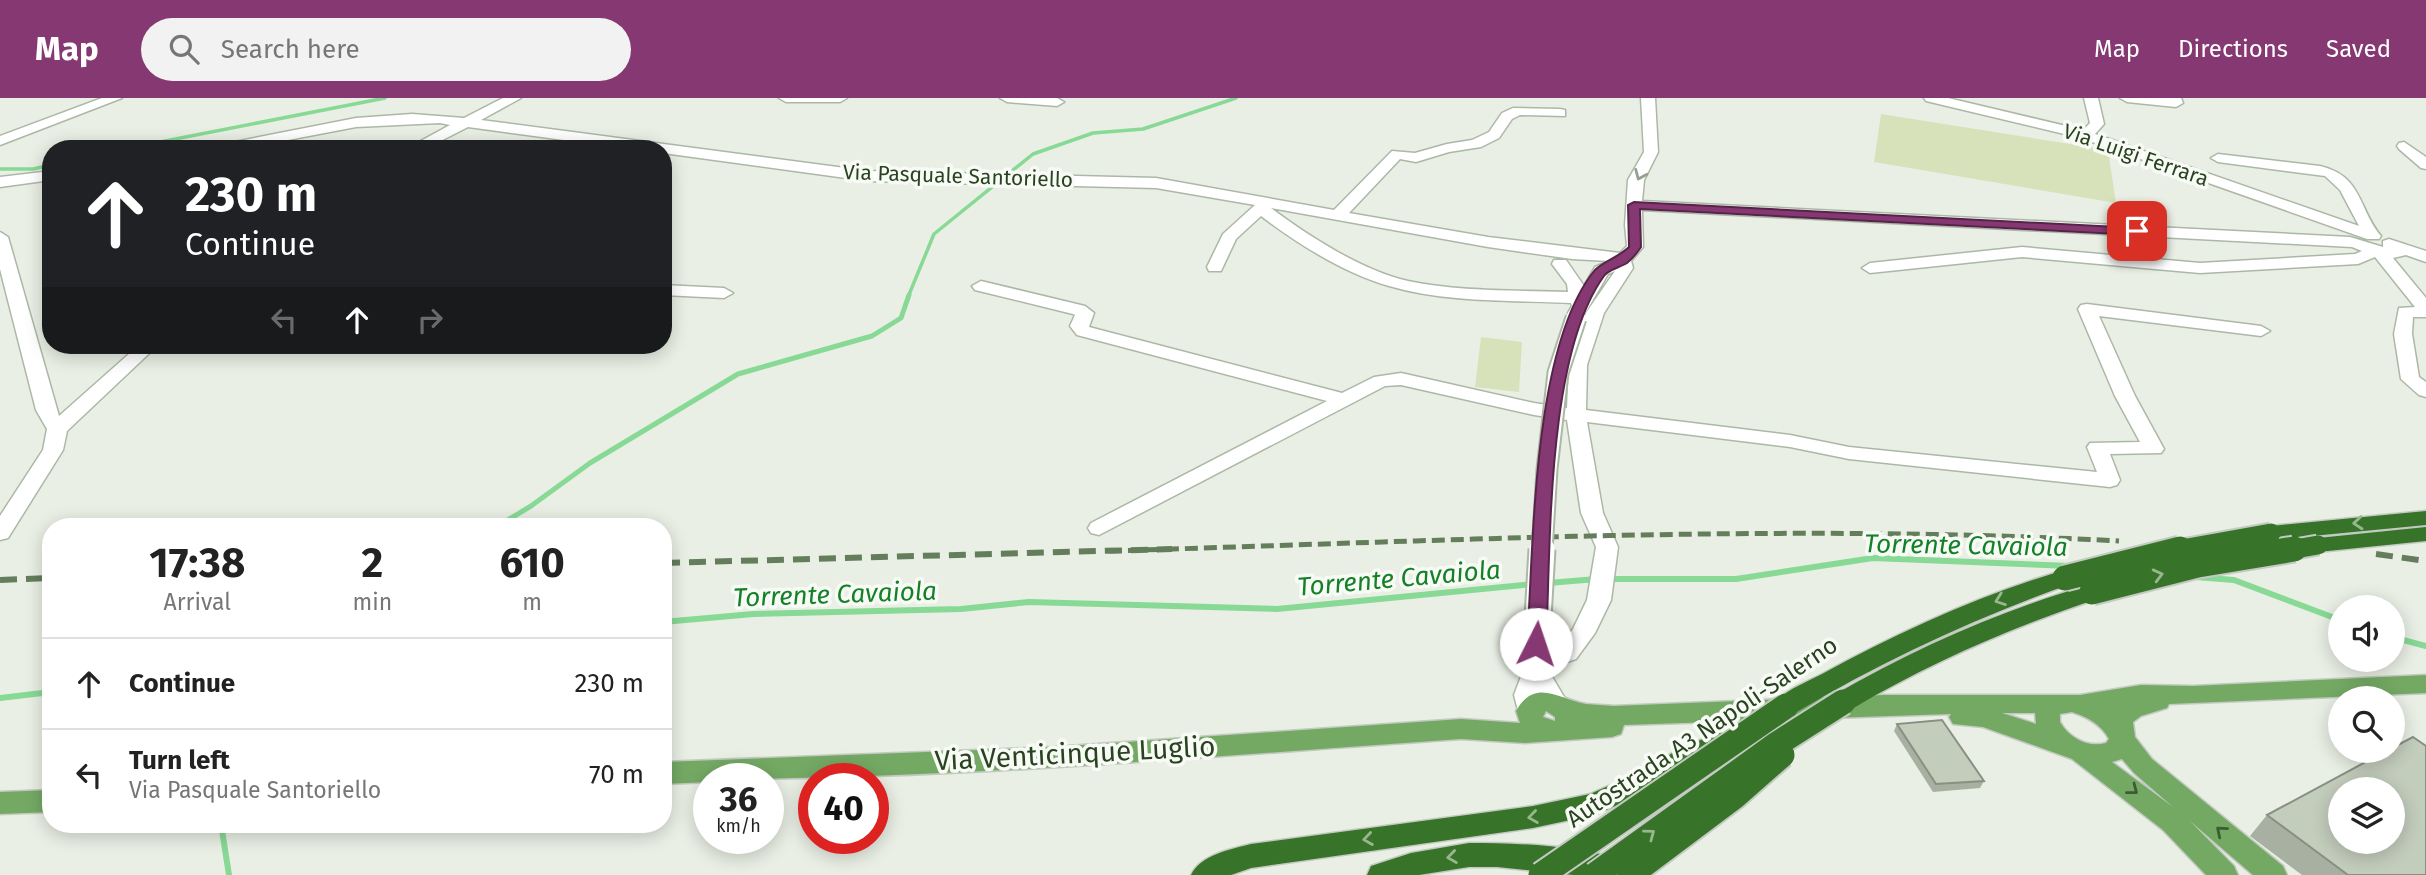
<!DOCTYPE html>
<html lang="en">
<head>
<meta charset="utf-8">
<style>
	body { margin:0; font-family:"Fira Sans",sans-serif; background:#f2f2f2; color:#222; height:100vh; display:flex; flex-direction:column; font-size:26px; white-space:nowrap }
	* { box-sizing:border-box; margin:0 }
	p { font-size:23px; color:#767676 }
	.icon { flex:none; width:38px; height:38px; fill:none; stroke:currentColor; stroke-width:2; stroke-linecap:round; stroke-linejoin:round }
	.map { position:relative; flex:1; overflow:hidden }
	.panel { position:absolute; left:42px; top:420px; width:630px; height:315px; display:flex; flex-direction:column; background:#fff; border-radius:28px; box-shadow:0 4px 18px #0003 }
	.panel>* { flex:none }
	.hud { position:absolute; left:42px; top:42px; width:630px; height:214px; border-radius:28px; box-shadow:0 4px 18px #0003; background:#202124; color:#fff; overflow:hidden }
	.controls { position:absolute; left:2328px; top:497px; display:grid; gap:14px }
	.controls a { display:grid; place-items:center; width:77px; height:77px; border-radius:50%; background:#fff; box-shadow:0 4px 18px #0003; font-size:35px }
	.speed { position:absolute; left:693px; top:665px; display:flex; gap:14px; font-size:35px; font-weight:700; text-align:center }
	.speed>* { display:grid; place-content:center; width:91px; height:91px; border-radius:50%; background:#fff; box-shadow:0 4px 18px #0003; line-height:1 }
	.speed small { font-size:18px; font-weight:400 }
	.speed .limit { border:10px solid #d22; background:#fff; color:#111 }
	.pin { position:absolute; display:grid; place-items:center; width:60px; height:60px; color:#fff; margin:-30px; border-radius:14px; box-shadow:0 4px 10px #0006 }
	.me { position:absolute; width:77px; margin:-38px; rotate:4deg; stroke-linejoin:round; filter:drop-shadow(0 0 5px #0008) }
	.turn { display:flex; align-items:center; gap:24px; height:147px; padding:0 28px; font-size:32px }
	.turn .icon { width:91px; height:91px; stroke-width:2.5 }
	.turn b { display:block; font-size:49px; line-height:60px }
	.lanes { display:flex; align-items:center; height:66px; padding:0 28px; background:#0003; justify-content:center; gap:35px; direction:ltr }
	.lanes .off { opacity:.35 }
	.eta { display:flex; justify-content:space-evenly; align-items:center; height:119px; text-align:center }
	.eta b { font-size:42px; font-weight:700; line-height:49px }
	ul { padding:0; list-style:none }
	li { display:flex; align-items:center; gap:21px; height:91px; padding:0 28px; border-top:2px solid #e0e0e0 }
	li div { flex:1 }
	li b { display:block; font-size:26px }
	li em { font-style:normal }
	header { display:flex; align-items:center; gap:42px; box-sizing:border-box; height:98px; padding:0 35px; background:#853871; color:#fff }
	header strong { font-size:33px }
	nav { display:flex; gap:38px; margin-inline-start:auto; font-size:24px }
	.search { width:490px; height:63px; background:#f2f2f2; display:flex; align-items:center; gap:18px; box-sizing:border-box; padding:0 24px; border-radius:38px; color:#767676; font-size:26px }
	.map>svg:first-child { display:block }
	.green { fill:#d7e2bb }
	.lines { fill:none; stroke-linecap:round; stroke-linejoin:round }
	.stream-far2 { stroke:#87d995; stroke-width:3.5 }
	.stream-far1 { stroke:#87d995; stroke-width:5 }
	.stream { stroke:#87d995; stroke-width:6 }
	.minor-casing { stroke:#acb8a6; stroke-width:3 }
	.major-casing { stroke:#c3cac1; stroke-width:3 }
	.highway-casing { stroke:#c3cac1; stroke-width:3 }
	.minor { fill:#fff; fill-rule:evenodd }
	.major { fill:#74a964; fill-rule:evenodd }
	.highway { fill:#377329; fill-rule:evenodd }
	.rail-far1 { stroke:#647e5c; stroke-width:5; stroke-dasharray:13 6; stroke-linecap:butt }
	.rail { stroke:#647e5c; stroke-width:6; stroke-dasharray:17 9; stroke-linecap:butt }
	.minor-bridge-far1-casing { stroke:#acb8a6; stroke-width:23; stroke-linecap:butt }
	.minor-bridge-casing { stroke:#acb8a6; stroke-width:29; stroke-linecap:butt }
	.highway-bridge-far1-casing { stroke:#c3cac1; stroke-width:23; stroke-linecap:butt }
	.highway-bridge-casing { stroke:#c3cac1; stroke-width:29; stroke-linecap:butt }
	.minor-bridge-far1 { stroke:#fff; stroke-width:19 }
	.minor-bridge { stroke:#fff; stroke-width:25 }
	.highway-bridge-far1 { stroke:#377329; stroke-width:19 }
	.highway-bridge { stroke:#377329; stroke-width:25 }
	.wall { fill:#a8b0a2 }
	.building { fill:#c3cdbc; stroke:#889084; stroke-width:2; fill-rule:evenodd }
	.oneway { stroke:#94a190 }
	.oneway2 { stroke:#98b78f }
	.oneway3 { stroke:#3c5c32 }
	.route { fill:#853871; stroke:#562449; stroke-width:2 }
	.labels { text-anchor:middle; stroke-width:7; stroke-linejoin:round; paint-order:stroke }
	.far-street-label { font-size:21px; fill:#294321; stroke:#f8fbf5 }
	.street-label { font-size:24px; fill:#294321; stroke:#f8fbf5 }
	.water-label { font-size:26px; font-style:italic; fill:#148128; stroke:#f8fbf5 }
	.near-street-label { font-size:28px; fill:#294321; stroke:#f8fbf5 }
</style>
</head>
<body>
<header>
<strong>Map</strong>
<div class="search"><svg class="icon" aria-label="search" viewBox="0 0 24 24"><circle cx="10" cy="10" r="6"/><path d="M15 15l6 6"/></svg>Search here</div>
<nav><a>Map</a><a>Directions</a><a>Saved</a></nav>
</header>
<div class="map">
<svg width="2426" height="777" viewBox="0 0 2426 777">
	<rect width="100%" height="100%" fill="#e9efe4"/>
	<path class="green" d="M 1881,16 L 2108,52 L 2116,105 L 1874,64 Z
		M 1481,239 L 1522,244 L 1519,294 L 1475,289 Z"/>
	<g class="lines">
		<path class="stream-far2" d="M 124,51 L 385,0
			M 0,71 L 33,71 L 51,67
			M 908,199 L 934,136 L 1033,56 L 1093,35 L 1143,31 L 1236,0"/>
		<path class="stream-far1" d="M 496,429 L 531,408 L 590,365 L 738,276 L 872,238 L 901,220 L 909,197"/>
		<path class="stream" d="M 2196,479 L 2234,482 L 2340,522
			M 1607,481 L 1736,481 L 1873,460 L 2071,468
			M 1548,485 L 1597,481
			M 663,524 L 753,516 L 961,511 L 1029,504 L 1277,511 L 1534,486
			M 2392,539 L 2426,548
			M 0,600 L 51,594
			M 221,726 L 229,777"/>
		<defs>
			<path id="minor" d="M 102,0 L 122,0 L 0,47 L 0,38 Z
				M 503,0 L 521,0 L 481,22 L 868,73 L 1156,80 L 1334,112 L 1392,53 L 1415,55 L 1447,46 L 1472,42 L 1489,34 L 1502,15 L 1513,10 L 1560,11 L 1565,12 L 1565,18 L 1520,17 L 1512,21 L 1499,40 L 1481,49 L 1449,54 L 1416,64 L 1400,61 L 1349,115 L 1488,139 L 1620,155 L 1627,148 L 1625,127 L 1628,82 L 1644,54 L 1641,0 L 1655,0 L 1658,54 L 1644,82 L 1642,103 L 2350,139 L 2383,149 L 2383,143 L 2389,141 L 2426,153 L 2426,164 L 2406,157 L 2393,160 L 2426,200 L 2426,219 L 2413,219 L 2412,236 L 2419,279 L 2426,284 L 2426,299 L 2419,297 L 2401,281 L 2394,236 L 2399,210 L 2415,209 L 2375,159 L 2358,166 L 2200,175 L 2022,159 L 1870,175 L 1862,170 L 1870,165 L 2022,149 L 2200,165 L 2355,156 L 2362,153 L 2352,149 L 1642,112 L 1643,149 L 1631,163 L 1633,170 L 1604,215 L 1587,267 L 1586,312 L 1790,337 L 1849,349 L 2097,374 L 2087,349 L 2090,345 L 2140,344 L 2115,298 L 2078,211 L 2081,207 L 2087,206 L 2261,228 L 2270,233 L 2261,238 L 2099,218 L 2135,298 L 2164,351 L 2161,355 L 2110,356 L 2120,382 L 2117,387 L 2110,389 L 1849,361 L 1790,349 L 1587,324 L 1603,415 L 1618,449 L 1611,502 L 1595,535 L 1576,561 L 1567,564 L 1558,561 L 1555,555 L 1573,531 L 1587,502 L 1596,449 L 1581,415 L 1567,322 L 1534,317 L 1401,287 L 1385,288 L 1099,437 L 1091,435 L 1088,430 L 1091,425 L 1327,303 L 1077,237 L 1070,228 L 1075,217 L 1073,216 L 975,192 L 972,188 L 981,183 L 1085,208 L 1094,215 L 1089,229 L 1342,295 L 1374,279 L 1401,275 L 1534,305 L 1567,310 L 1569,267 L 1586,215 L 1615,173 L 1608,176 L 1583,219 L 1577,220 L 1568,215 L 1572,208 L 1571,205 C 1511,202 1447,205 1389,188 C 1344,175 1298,146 1261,118 L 1236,141 L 1221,173 L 1209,173 L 1207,169 L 1223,136 L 1255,107 L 1156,90 L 868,83 L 663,55 L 663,51 L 631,51 L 468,29 L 425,51 L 406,51 L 450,27 L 440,25 L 356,29 L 241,51 L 212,51 L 214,48 L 356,20 L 412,16 L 464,20 ZM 1271,110 L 1488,149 L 1572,161 L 1609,163 L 1595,169 L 1584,188 L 1566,162 L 1554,162 L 1552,166 L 1567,186 L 1568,194 C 1515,192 1460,194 1408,183 C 1363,173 1308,138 1271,110 Z
				M 779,0 L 847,0 L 840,4 L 786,4 Z
				M 1000,0 L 1057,0 L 1064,4 L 1057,8 L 1007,4 Z
				M 1924,0 L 1948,0 L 2083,32 L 2090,25 L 2084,0 L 2098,0 L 2104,26 L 2095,36 L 2359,128 L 2340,92 L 2325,78 L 2218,64 L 2211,60 L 2218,56 L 2320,68 C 2363,78 2358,111 2381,138 L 2379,141 L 2367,141 L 2081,40 L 1926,3 Z
				M 2120,0 L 2181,0 L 2183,5 L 2176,9 L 2127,4 Z
				M 2404,44 L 2426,59 L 2426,71 L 2421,70 L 2399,51 L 2397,48 L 2399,45 Z
				M 51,73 L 51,82 L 0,89 L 0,79 Z
				M 0,134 L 8,139 L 59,318 L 139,247 L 158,247 L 67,333 L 63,352 L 8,440 L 0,442 L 0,418 L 43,352 L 47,331 L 36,312 L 0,171 Z
				M 663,187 L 724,190 L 733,195 L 724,200 L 663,197 Z
				M 1535,562 L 1544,565 L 1567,604 L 1563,611 L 1554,613 L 1545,611 L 1540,602 L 1542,613 L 1538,620 L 1529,623 L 1520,620 L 1514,597 L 1526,565 Z"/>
			<path id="major" d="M 2426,577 L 2426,595 L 2169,606 L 2167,610 L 2141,618 L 2133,624 L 2135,639 L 2152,661 L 2283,768 L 2287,777 L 2253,777 L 2190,723 L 2234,768 L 2238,777 L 2206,777 L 2163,732 L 2072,661 L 1983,629 L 1953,626 L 1949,619 L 1951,616 L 1624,627 L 1621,636 L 1612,639 L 1525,645 L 1461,641 C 1211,658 959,681 709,681 L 709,684 L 663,686 L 663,664 L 1054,649 L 1461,621 L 1520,625 L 1516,613 C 1535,579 1559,601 1586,606 C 1595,607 1605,607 1614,608 L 1884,597 L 2080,597 L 2141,587 L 2193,588 ZM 1546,613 L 1555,619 L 1555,623 L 1543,619 ZM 2072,614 C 2087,619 2101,626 2109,641 L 2106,645 C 2088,650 2069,640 2060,624 L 2060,616 ZM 2002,615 L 2035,615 L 2036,626 ZM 2122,661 L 2134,675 L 2173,709 L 2112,664 Z
				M 51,692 L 51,714 L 0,716 L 0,694 Z"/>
			<path id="highway" d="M 2426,413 L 2426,427 L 2271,442 L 2263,440 L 2260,435 L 2263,430 L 2271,428 Z
				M 2426,429 L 2426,443 L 2318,454 L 2310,452 L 2307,447 L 2310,442 L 2318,440 Z
				M 2065,472 L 2073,475 L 2076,480 L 2073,485 C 1976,520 1884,562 1795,615 L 1786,618 L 1777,615 L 1773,608 C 1782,593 1807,584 1822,576 C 1899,534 1981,496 2065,472 Z
				M 2092,486 L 2100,488 L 2104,494 L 2100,500 C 2013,529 1931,564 1852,611 L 1843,613 L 1834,611 L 1830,604 L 1834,597 C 1915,550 2002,512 2092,486 Z
				M 1720,634 L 1729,637 L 1733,644 L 1729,651 L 1699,664 L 1658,690 L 1594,717 L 1533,730 L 1251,770 L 1231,777 L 1191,777 C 1200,757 1231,751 1251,746 L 1533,708 L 1590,696 L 1640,674 L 1681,650 Z
				M 1469,745 C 1517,745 1579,747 1625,763 L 1629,772 L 1627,777 L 1573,777 L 1497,769 L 1469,769 L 1419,777 L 1367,777 L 1371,768 L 1411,755 Z"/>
		</defs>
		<use href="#minor" class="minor-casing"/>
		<use href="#major" class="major-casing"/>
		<use href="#highway" class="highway-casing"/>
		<use href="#minor" class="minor"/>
		<use href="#major" class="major"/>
		<use href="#highway" class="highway"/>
		<path class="rail-far1" d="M 1109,453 C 1445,443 1783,425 2119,443"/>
		<path class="rail" d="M 2376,456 L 2426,463
			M 663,465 L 1172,451
			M 0,482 L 51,480"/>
		<defs>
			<path id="minor-bridge-far1" d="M 1542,453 L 1547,371 L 1558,275 L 1576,220"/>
			<path id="minor-bridge" d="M 1535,571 L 1542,451"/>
			<path id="highway-bridge-far1" d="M 2171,453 L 2271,435
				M 2284,453 L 2318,447"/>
			<path id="highway-bridge" d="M 2065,480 L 2180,451
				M 2092,494 L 2198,467 L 2294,451
				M 1541,777 L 1786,608
				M 1595,777 L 1777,646 L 1843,604
				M 1630,777 L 1734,699 L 1782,657"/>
		</defs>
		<use href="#minor-bridge-far1" class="minor-bridge-far1-casing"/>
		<use href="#minor-bridge" class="minor-bridge-casing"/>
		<use href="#highway-bridge-far1" class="highway-bridge-far1-casing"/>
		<use href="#highway-bridge" class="highway-bridge-casing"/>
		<use href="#minor-bridge-far1" class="minor-bridge-far1"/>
		<use href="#minor-bridge" class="minor-bridge"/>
		<use href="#highway-bridge-far1" class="highway-bridge-far1"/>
		<use href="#highway-bridge" class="highway-bridge"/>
	</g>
	<path class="wall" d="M 1897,626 L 1984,683 L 1980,690 L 1933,694 L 1894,633 Z
		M 2267,717 L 2426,777 L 2302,777 L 2250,738 Z"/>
	<path class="building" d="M 1942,622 L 1984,683 L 1936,686 L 1897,626 Z
		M 2413,639 L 2426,648 L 2426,777 L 2348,777 L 2267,717 L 2386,653 L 2392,653 L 2392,650 ZM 2340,691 L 2392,691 L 2392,744 L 2340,744 Z"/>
	<defs><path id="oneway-chevron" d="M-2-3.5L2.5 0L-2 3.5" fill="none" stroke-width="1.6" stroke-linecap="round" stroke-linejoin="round" transform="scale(1.75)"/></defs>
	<use class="oneway" href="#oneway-chevron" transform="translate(1640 77) rotate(113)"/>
	<g class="oneway2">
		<use href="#oneway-chevron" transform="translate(2358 425) rotate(175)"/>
		<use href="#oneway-chevron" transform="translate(2158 477) rotate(-14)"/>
		<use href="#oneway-chevron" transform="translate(2000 502) rotate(160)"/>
		<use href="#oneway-chevron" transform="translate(1533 719) rotate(172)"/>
		<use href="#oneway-chevron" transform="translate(1650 736) rotate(-37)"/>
		<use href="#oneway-chevron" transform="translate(1368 741) rotate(172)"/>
		<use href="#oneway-chevron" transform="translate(1452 759) rotate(172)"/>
	</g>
	<g class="oneway3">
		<use href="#oneway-chevron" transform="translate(2133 692) rotate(38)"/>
		<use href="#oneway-chevron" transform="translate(2221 733) rotate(-140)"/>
	</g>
	<path class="route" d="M 1634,104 L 2137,130 L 2143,133 L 2137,137 L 1640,111 L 1641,149 C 1637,155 1632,161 1627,165 C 1619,170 1609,171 1604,178 C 1546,258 1551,447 1546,546 L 1543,550 L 1530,550 L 1527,546 C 1534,445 1532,251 1594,173 C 1600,165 1619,159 1629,149 L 1628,107 Z"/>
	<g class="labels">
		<g class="far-street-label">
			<text transform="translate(2136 57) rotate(19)" y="7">Via Luigi Ferrara</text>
			<text transform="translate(958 78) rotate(2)" y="7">Via Pasquale Santoriello</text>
		</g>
		<g class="street-label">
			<text transform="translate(1702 634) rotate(-34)" y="8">Autostrada A3 Napoli-Salerno</text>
		</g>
		<g class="water-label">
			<text transform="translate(1966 447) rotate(1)" y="9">Torrente Cavaiola</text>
			<text transform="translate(1399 480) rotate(-5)" y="9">Torrente Cavaiola</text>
			<text transform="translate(835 496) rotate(-2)" y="9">Torrente Cavaiola</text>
		</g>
		<g class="near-street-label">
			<text transform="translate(1075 655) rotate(-3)" y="10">Via Venticinque Luglio</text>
		</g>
	</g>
</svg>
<div class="controls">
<a><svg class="icon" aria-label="sound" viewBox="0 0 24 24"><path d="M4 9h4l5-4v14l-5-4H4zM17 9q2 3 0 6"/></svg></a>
<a><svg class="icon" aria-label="search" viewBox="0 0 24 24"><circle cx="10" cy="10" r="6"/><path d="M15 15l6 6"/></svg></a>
<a><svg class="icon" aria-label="layers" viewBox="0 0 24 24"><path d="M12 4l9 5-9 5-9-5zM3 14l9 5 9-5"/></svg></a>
</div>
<div class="speed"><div>36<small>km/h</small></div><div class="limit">40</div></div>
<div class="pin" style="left:2137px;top:133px;background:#d93025"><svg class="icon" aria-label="arrive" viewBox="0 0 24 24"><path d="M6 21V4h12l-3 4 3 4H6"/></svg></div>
<svg class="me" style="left:1536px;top:546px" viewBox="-20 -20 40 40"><circle r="19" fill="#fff"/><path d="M0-13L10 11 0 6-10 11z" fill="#853871"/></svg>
<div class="hud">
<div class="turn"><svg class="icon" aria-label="ahead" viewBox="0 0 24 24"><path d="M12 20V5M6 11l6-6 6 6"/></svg><div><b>230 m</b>Continue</div></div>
<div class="lanes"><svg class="icon off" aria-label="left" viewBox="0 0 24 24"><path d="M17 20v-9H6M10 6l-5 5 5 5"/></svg><svg class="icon" aria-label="ahead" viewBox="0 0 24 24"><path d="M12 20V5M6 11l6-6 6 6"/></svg><svg class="icon off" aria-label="right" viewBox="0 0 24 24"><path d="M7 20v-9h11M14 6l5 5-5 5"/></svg></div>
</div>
<section class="panel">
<div class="eta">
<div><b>17:38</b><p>Arrival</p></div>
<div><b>2</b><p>min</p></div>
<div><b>610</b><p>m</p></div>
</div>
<ul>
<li><svg class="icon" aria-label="ahead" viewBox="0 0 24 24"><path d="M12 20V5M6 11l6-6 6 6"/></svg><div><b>Continue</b></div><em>230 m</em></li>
<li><svg class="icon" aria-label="left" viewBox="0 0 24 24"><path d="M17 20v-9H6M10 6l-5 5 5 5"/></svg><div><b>Turn left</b><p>Via Pasquale Santoriello</p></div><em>70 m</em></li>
</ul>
</section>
</div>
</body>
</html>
